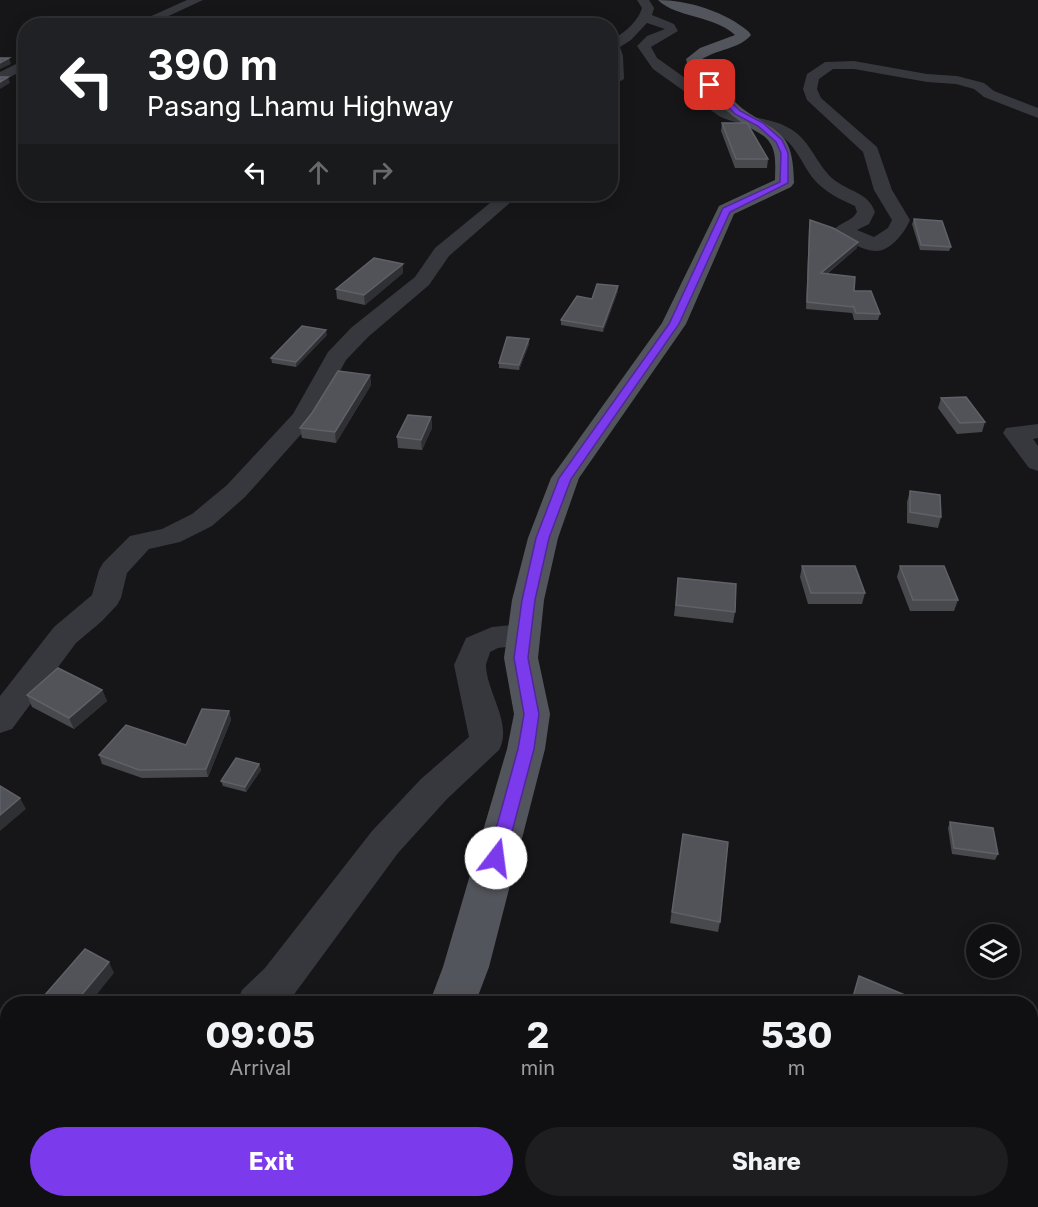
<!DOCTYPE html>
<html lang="en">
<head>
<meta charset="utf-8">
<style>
	body { margin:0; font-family:Inter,sans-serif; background:#1e1e20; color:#f1f3f6; height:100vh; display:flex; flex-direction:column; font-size:22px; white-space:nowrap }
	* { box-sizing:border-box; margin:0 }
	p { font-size:20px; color:#9c9d9f }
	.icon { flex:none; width:33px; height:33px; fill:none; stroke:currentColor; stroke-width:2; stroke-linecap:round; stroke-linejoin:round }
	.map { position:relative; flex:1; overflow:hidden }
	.side { position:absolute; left:0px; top:996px; width:1038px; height:212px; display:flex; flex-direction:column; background:#101012; border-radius:24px 24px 0 0; box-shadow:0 3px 15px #0003,0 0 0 2px #303032 }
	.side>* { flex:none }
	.top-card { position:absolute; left:18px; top:18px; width:600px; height:183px; border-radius:24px; box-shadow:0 3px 15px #0003,0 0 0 2px #303032; background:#202124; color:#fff; overflow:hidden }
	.controls { position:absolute; left:966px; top:924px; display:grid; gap:12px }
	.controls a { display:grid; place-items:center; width:54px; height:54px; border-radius:50%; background:#101012; box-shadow:0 3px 15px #0003,0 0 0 2px #303032; font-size:30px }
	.pin { position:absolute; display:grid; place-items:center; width:51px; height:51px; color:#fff; margin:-26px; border-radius:12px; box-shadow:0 3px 9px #0006 }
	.me { position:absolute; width:66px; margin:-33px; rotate:15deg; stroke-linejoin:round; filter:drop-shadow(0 0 4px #0008) }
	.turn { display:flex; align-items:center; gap:21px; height:126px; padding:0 30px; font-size:27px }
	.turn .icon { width:78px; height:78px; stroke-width:2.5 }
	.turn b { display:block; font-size:42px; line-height:51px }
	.lanes { display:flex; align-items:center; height:57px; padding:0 30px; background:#0003; justify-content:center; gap:30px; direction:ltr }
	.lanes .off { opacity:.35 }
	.eta { display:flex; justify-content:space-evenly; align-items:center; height:102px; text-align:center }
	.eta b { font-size:36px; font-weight:800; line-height:42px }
	.primary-button { display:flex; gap:12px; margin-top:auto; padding:12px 30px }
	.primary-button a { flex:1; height:69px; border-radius:36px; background:#7c3aed; color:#fff; font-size:24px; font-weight:800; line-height:69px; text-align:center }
	.primary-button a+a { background:#1e1e20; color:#f1f3f6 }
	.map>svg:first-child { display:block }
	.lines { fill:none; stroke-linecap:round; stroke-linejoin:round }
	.minor { fill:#37383d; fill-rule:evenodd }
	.primary { fill:#53555c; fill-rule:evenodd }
	.wall { fill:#47494d }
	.shaded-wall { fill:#2f3033 }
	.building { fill:#525359; stroke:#5f6168; stroke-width:1.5 }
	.route { fill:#7c3aed; stroke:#51269a; stroke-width:1.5 }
</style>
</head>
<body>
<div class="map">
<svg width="1038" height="1207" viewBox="0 0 1038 1207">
	<rect width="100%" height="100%" fill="#161618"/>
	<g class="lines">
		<path class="minor" d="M 187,0 L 203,0 L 147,26 L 129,26 Z
			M 637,0 L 649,0 L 654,8 L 652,15 L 674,24 L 678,31 L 651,47 L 657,58 L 729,109 C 748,119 769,117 787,127 C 810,138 815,163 833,179 C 849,192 868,192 875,212 L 869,224 L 857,230 L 874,237 L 888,228 L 892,220 L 874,190 L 863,152 L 807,100 L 803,89 L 807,74 L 825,62 L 854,61 L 927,74 L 957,76 L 984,83 L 994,91 L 1038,108 L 1038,118 L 984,97 L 974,89 L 956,84 L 927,82 L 854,69 L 833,69 L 819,79 L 817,89 L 821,98 L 877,147 L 892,190 L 910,220 C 905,232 891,251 876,251 C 863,251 847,240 835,235 L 833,231 C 839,222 852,222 857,212 L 855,206 C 839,199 823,191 812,177 C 803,165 797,149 785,139 C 766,124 740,127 719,116 L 653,69 L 637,46 L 647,36 L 665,29 L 647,23 L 631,40 L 620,47 L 623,56 L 624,79 L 610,87 L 610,41 C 623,34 638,22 642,8 Z
			M 26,59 L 26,69 L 0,82 L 0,72 Z
			M 501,194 L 520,194 L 449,256 L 429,285 L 368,337 L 346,360 L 312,422 L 245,497 L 212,526 L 180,542 L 149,549 L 127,573 L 121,598 L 117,605 L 102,621 L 76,643 L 12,729 L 0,733 L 0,696 L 54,627 L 92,595 L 99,570 L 103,563 L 130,536 L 162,529 L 192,514 L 227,485 L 293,414 L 328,352 L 352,327 L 415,277 L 435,248 Z
			M 1038,424 L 1038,438 L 1033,439 L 1038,446 L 1038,471 L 1029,468 L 1003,433 L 1006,428 Z
			M 524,624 L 535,627 L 539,635 L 535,643 L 498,648 L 490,652 C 489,657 486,662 486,666 C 487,693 513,724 499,750 L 447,799 L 398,853 L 287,1004 L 236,1004 L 242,990 L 265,968 L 372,831 L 421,779 L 469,737 L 454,665 L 466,638 L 492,627 Z
			M 12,1200 L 65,1200 L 62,1207 L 9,1207 Z"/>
		<path class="primary" d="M 658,0 C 688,0 726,12 749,32 L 751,35 C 738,50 716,49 701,60 C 703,71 710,75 717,82 C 726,91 733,101 743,109 C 781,135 793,132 794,183 L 791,187 L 734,214 L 686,324 L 579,478 L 558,538 L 544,600 L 538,658 L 550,714 L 545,749 L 489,967 L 475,1004 L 429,1004 L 443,967 L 507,749 L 514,714 L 504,658 L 512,600 L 528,538 L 551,478 L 662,323 L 719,206 L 775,180 C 775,169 777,153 770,143 C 765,134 752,130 744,124 C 727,113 689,79 686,59 L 700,48 L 735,35 C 714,15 676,18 658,0 Z
			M 347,1200 L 400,1200 L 398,1207 L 344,1207 Z"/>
	</g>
	<path class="wall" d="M 722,123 L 768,159 L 767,168 L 735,168 L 721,131 Z
		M 526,194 L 560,194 L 555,200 L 526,196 Z
		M 914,219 L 951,247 L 949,251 L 920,250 L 912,224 Z
		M 810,220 L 857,248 L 827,274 L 854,291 L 880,314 L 878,320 L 854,320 L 852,312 L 852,313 L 806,309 L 809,226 Z
		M 403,273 L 365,305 L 337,299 L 336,289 Z
		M 618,291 L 603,332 L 561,325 L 561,320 L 592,299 Z
		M 327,335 L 296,367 L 272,363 L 271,358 Z
		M 529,339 L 529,344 L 519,370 L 499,368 L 499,363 Z
		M 370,375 L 371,385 L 336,443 L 302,438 L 300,428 L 312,413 Z
		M 941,398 L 985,422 L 982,432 L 957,434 L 938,408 Z
		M 431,417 L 432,428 L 422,450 L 398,448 L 397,437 Z
		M 910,491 L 941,517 L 938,528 L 907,523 L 907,502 Z
		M 802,566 L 865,593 L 862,604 L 808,604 L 800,577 Z
		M 900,566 L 958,600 L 954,611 L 910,611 L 897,577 Z
		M 677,589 L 735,612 L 733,623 L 674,616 Z
		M 102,690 L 107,701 L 74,729 L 32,707 L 27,695 Z
		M 229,711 L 231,720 L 208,777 L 142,778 L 102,764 L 99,755 L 186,745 Z
		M 259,764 L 261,770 L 246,792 L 223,786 L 221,781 Z
		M 950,822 L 998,854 L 995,860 L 952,854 L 948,828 Z
		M 683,834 L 720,922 L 718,932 L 670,923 Z"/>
	<path class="shaded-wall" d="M 9,58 L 11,64 L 0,69 L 0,63 Z
		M 8,77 L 10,83 L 0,89 L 0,82 Z
		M 555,194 L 560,194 L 555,200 Z
		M 858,242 L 857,248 L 820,279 L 821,273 Z
		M 403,264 L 403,273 L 365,305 L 364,295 Z
		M 618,286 L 618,291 L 603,332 L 603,327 Z
		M 326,330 L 327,335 L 296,367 L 296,362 Z
		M 529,339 L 529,344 L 519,370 L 519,365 Z
		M 370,375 L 371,385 L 336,443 L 335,432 Z
		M 431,417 L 432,428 L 422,450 L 421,440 Z
		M 102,690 L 107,701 L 74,729 L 69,718 Z
		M 229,711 L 231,720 L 208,777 L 206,769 Z
		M 259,764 L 261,770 L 246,792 L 245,787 Z
		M 20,798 L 26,809 L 0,831 L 0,815 Z
		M 109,962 L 114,973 L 89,1004 L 74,1004 Z"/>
	<path class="building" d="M 0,58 L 9,58 L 0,63 Z
		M 0,77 L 8,77 L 0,82 Z
		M 722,123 L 747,123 L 768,159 L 736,159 Z
		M 914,219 L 942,221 L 951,247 L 921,245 Z
		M 810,220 L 833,228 L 858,242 L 821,273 L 855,277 L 854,291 L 871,291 L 880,314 L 856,313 L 853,305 L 853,307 L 807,302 Z
		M 374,258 L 403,264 L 364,295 L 336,289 Z
		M 597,284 L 618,286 L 603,327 L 561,320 L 577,296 L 592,299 Z
		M 302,326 L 326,330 L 296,362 L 271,358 Z
		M 507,337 L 529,339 L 519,365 L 499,363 Z
		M 338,371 L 370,375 L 335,432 L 300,428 L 312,413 Z
		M 966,397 L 985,422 L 960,423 L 941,398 Z
		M 408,415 L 431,417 L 421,440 L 397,437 Z
		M 910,491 L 940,495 L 941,517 L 910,512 Z
		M 802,566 L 855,566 L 865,593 L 811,593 Z
		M 900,566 L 944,566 L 958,600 L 913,600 Z
		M 678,578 L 736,584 L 735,612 L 676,605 Z
		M 58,668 L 102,690 L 69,718 L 27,695 Z
		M 202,709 L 229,711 L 206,769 L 139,770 L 99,755 L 126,725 L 186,745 Z
		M 236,758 L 259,764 L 245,787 L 221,781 Z
		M 0,786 L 20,798 L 0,815 Z
		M 950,822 L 993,828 L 998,854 L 954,848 Z
		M 683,834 L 728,842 L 720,922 L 672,912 Z
		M 85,949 L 109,962 L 74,1004 L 37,1004 Z
		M 859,976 L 917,1000 L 916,1004 L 851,1004 Z"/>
	<path class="route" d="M 708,84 L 713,84 L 740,111 L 763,123 L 782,140 L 788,153 L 788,183 L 730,212 L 679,324 L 571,479 L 549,538 L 535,600 L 528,658 L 539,714 L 534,749 L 505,858 L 502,863 L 496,866 L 490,863 L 488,858 L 518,749 L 524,714 L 514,658 L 522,600 L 536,538 L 559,478 L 669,324 L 723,208 L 780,182 L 781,153 L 776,142 L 758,126 L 735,114 L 708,86 Z"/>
</svg>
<div class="controls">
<a><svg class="icon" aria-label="layers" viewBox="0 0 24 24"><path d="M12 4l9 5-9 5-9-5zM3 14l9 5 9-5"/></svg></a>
</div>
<div class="pin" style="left:710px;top:85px;background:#d93025"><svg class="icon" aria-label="arrive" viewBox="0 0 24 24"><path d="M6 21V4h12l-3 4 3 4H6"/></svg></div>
<svg class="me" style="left:496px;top:858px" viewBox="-20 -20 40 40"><circle r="19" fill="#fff"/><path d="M0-13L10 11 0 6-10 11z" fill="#7c3aed"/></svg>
<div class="top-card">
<div class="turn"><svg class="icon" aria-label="left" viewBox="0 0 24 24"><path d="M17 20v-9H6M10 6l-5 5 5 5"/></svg><div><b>390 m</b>Pasang Lhamu Highway</div></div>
<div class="lanes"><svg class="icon" aria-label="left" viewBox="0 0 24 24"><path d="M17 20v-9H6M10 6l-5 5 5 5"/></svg><svg class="icon off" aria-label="ahead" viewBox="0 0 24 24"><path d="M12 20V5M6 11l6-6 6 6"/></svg><svg class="icon off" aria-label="right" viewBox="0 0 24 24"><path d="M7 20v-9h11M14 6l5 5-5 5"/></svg></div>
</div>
<section class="side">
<div class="eta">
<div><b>09:05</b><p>Arrival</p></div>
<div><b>2</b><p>min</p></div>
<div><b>530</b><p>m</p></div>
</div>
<div class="primary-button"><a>Exit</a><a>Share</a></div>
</section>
</div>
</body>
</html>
